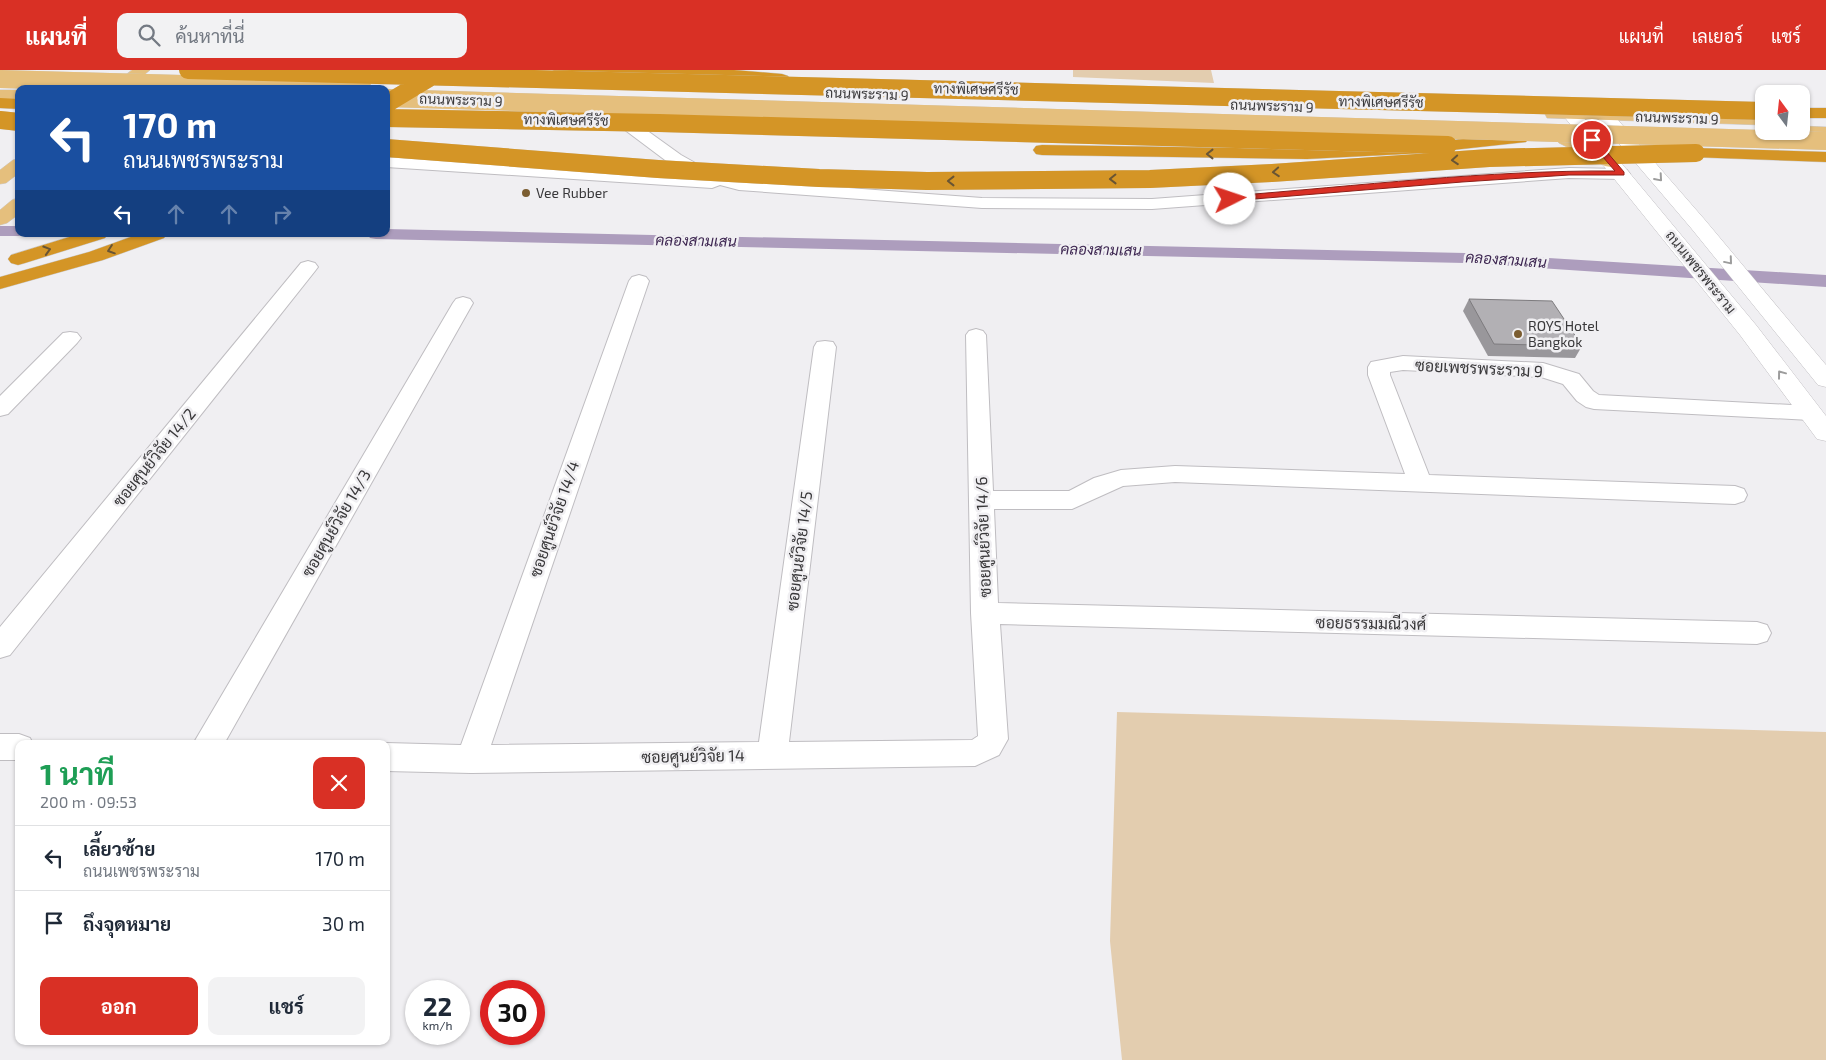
<!DOCTYPE html>
<html lang="th">
<head>
<meta charset="utf-8">
<style>
	body { margin:0; font-family:"Exo 2",Sarabun,sans-serif; background:#f2f2f3; color:#1f2937; height:100vh; display:flex; flex-direction:column; font-size:19px; white-space:nowrap }
	* { box-sizing:border-box; margin:0 }
	p { font-size:16px; color:#747a83 }
	.icon { flex:none; width:28px; height:28px; fill:none; stroke:currentColor; stroke-width:2; stroke-linecap:round; stroke-linejoin:round }
	.map { position:relative; flex:1; overflow:hidden }
	.sheet { position:absolute; left:15px; top:670px; width:375px; height:305px; display:flex; flex-direction:column; background:#fff; border-radius:10px; box-shadow:0 1px 4px #0004 }
	.sheet>* { flex:none }
	.guide { position:absolute; left:15px; top:15px; width:375px; height:152px; border-radius:10px; box-shadow:0 1px 4px #0004; background:#1a4fa0; color:#fff; overflow:hidden }
	.needle { width:32px; rotate:345deg }
	.controls { position:absolute; left:1755px; top:15px; display:grid; gap:10px }
	.controls a { display:grid; place-items:center; width:55px; height:55px; border-radius:10px; background:#fff; box-shadow:0 1px 4px #0004; font-size:25px }
	.speed { position:absolute; left:405px; top:910px; display:flex; gap:10px; font-size:25px; font-weight:700; text-align:center }
	.speed>* { display:grid; place-content:center; width:65px; height:65px; border-radius:50%; background:#fff; box-shadow:0 1px 4px #0004; line-height:1 }
	.speed small { font-size:12px; font-weight:400 }
	.speed .limit { border:8px solid #d22; background:#fff; color:#111 }
	.pin { position:absolute; display:grid; place-items:center; width:42px; height:42px; color:#fff; margin:-21px; border:2px solid #fff; border-radius:50%; box-shadow:0 1px 5px #0007 }
	.me { position:absolute; width:55px; margin:-28px; rotate:86deg; stroke-linejoin:round; filter:drop-shadow(0 0 4px #0008) }
	.turn { display:flex; align-items:center; gap:18px; height:105px; padding:0 25px; font-size:22px }
	.turn .icon { width:65px; height:65px; stroke-width:2.5 }
	.turn b { display:block; font-size:35px; line-height:42px }
	.lanes { display:flex; align-items:center; height:48px; padding:0 25px; background:#0003; justify-content:center; gap:25px; direction:ltr }
	.lanes .off { opacity:.35 }
	.round { display:grid; place-items:center; flex:none; width:52px; height:52px; border-radius:10px; background:#f2f2f3 }
	.headline { display:flex; align-items:center; justify-content:space-between; height:85px; padding:0 25px }
	h1 { font-size:30px; font-weight:700; line-height:38px; color:#1e9e55 }
	.cta { display:flex; gap:10px; margin-top:auto; padding:10px 25px }
	.cta a { flex:1; height:58px; border-radius:10px; background:#d93025; color:#fff; font-size:20px; font-weight:700; line-height:58px; text-align:center }
	.cta a+a { background:#f2f2f3; color:#1f2937 }
	ul { padding:0; list-style:none }
	li { display:flex; align-items:center; gap:15px; height:65px; padding:0 25px; border-top:1px solid #e0e1e3 }
	li div { flex:1 }
	li b { display:block; font-size:19px }
	li em { font-style:normal }
	header { display:flex; align-items:center; gap:30px; box-sizing:border-box; height:70px; padding:0 25px; background:#d93025; color:#fff }
	header strong { font-size:24px }
	nav { display:flex; gap:28px; margin-inline-start:auto; font-size:18px }
	.search { width:350px; height:45px; background:#f2f2f3; display:flex; align-items:center; gap:12px; box-sizing:border-box; padding:0 18px; border-radius:10px; color:#747a83; font-size:19px }
	.map>svg:first-child { display:block }
	.green { fill:#e3cdaf }
	.lines { fill:none; stroke-linecap:round; stroke-linejoin:round }
	.canal { fill:#ad9dbd; fill-rule:evenodd }
	.street-casing { stroke:#bfbdc1; stroke-width:2 }
	.secondary-casing { stroke:#bfbdc1; stroke-width:1 }
	.primary-casing { stroke:#cccbcc; stroke-width:1 }
	.highway-casing { stroke:#cccbcc; stroke-width:1 }
	.street { fill:#fff; fill-rule:evenodd }
	.secondary { fill:#fff; fill-rule:evenodd }
	.primary { fill:#e5bf7d; fill-rule:evenodd }
	.highway { fill:#d49526; fill-rule:evenodd }
	.primary-bridge-casing { stroke:#cccbcc; stroke-width:18; stroke-linecap:butt }
	.highway-bridge-casing { stroke:#cccbcc; stroke-width:18; stroke-linecap:butt }
	.primary-bridge { stroke:#e5bf7d; stroke-width:18 }
	.highway-bridge { stroke:#d49526; stroke-width:18 }
	.wall { fill:#99979b }
	.building { fill:#b2b0b4; stroke:#7d7b7e }
	.oneway { stroke:#685434 }
	.oneway2 { stroke:#9c9c9c }
	.route { fill:#d93025; stroke:#8d1f18 }
	.poi-dot { fill:#7b5d31; stroke:#f0eff2; stroke-width:2 }
	.labels { text-anchor:middle; stroke-width:5; stroke-linejoin:round; paint-order:stroke }
	.far-street-label { font-size:14px; fill:#39383a; stroke:#f0eff2 }
	.far-poi-label { font-size:14px; fill:#39383a; stroke:#f0eff2; text-anchor:start }
	.far-water-label { font-size:15px; font-style:italic; fill:#3d2651; stroke:#f0eff2 }
	.street-label { font-size:16px; fill:#39383a; stroke:#f0eff2 }
</style>
</head>
<body>
<header>
<strong>แผนที่</strong>
<div class="search"><svg class="icon" aria-label="search" viewBox="0 0 24 24"><circle cx="10" cy="10" r="6"/><path d="M15 15l6 6"/></svg>ค้นหาที่นี่</div>
<nav><a>แผนที่</a><a>เลเยอร์</a><a>แชร์</a></nav>
</header>
<div class="map">
<svg width="1826" height="990" viewBox="0 0 1826 990">
	<rect width="100%" height="100%" fill="#f0eff2"/>
	<path class="green" d="M 1073,0 L 1211,0 L 1214,13 L 1073,7 Z
		M 1117,642 L 1826,662 L 1826,990 L 1122,990 L 1110,871 Z"/>
	<g class="lines">
		<path class="canal" d="M 0,156 L 19,156 L 19,164 L 26,164 L 19,166 L 0,166 Z
			M 386,159 L 1465,183 L 1826,205 L 1826,217 L 1465,193 L 376,169 L 370,168 L 367,164 L 386,164 Z"/>
		<defs>
			<path id="street" d="M 611,37 L 617,39 L 681,85 L 706,99 L 741,110 L 982,128 L 1152,129 L 1569,98 L 1621,99 L 1627,100 L 1630,104 L 1627,108 L 1621,109 L 1569,108 L 1152,139 L 982,138 L 739,120 L 720,115 L 712,118 L 386,97 L 386,87 L 694,107 L 669,93 L 605,45 L 603,42 L 605,39 Z
				M 308,191 L 315,193 L 318,197 L 315,201 L 10,585 L 0,588 L 0,557 L 301,193 Z
				M 639,205 L 646,207 L 649,211 L 491,675 L 759,672 L 814,277 L 817,272 L 825,271 L 833,272 L 836,277 L 789,672 L 972,670 L 978,666 L 971,543 L 966,265 L 969,261 L 976,259 L 983,261 L 986,265 L 993,421 L 1069,421 L 1094,408 L 1121,400 L 1175,396 L 1405,404 L 1368,305 L 1368,297 L 1371,292 L 1403,286 L 1543,293 L 1579,304 L 1593,321 L 1599,325 L 1810,336 L 1818,338 L 1821,343 L 1818,348 L 1810,350 L 1594,339 L 1586,337 L 1577,331 L 1563,314 L 1541,307 L 1403,300 L 1390,302 L 1390,305 L 1429,405 L 1735,416 L 1744,419 L 1747,425 L 1744,431 L 1735,434 L 1175,412 L 1123,416 L 1072,439 L 994,439 L 998,533 L 1757,552 L 1767,555 L 1771,563 L 1767,571 L 1757,574 L 1000,554 L 1008,669 L 999,685 L 975,696 L 471,703 L 386,701 L 386,673 L 461,675 L 629,211 L 632,207 Z
				M 463,227 L 470,229 L 473,233 L 224,674 L 193,674 L 453,233 L 456,229 Z
				M 70,262 L 77,263 L 81,268 L 77,273 L 8,344 L 0,346 L 0,326 L 63,263 Z
				M 0,664 L 19,664 L 30,668 L 33,674 L 19,674 L 19,690 L 0,690 Z"/>
			<path id="secondary" d="M 1572,40 L 1578,41 L 1756,255 L 1826,346 L 1826,371 L 1817,369 L 1740,265 L 1566,49 L 1564,45 L 1566,41 Z
				M 1605,41 L 1611,42 L 1705,150 L 1826,295 L 1826,317 L 1818,315 L 1691,158 L 1599,50 L 1597,46 L 1599,42 Z"/>
			<path id="primary" d="M 132,0 L 150,0 L 127,19 L 109,19 Z
				M 0,20 L 19,20 L 19,30 L 0,30 Z
				M 1553,39 L 1764,45 L 1764,55 L 1547,48 L 1545,44 L 1547,40 Z
				M 1801,56 L 1826,57 L 1826,67 L 1795,65 L 1793,61 L 1801,61 Z
				M 1565,64 L 1617,88 L 1620,92 L 1617,96 L 1611,97 L 1605,96 L 1559,73 L 1556,69 L 1559,65 Z
				M 19,89 L 19,103 L 6,113 L 0,114 L 0,100 L 13,90 Z
				M 19,128 L 19,144 L 7,153 L 0,155 L 0,140 L 12,130 Z"/>
			<path id="highway" d="M 553,0 L 734,0 L 782,4 L 788,6 L 790,9 L 788,12 L 782,14 L 684,5 L 682,8 L 676,10 L 561,5 L 555,3 Z
				M 0,28 L 19,29 L 19,39 L 0,38 Z
				M 1801,38 L 1826,38 L 1826,48 L 1801,48 Z
				M 1520,63 L 1526,64 L 1529,68 L 1526,72 L 1425,83 L 1307,89 L 1042,85 L 1036,84 L 1033,80 L 1036,76 L 1042,75 L 1307,79 L 1425,73 Z
				M 1696,78 L 1826,82 L 1826,92 L 1690,87 L 1687,83 L 1690,79 Z
				M 79,164 L 108,164 L 105,168 L 25,193 L 18,195 L 11,193 L 8,189 L 11,185 Z
				M 139,164 L 167,164 L 164,168 L 103,190 L 0,219 L 0,207 L 89,182 Z"/>
		</defs>
		<use href="#street" class="street-casing"/>
		<use href="#secondary" class="secondary-casing"/>
		<use href="#primary" class="primary-casing"/>
		<use href="#highway" class="highway-casing"/>
		<use href="#street" class="street"/>
		<use href="#secondary" class="secondary"/>
		<use href="#primary" class="primary"/>
		<use href="#highway" class="highway"/>
		<defs>
			<path id="primary-bridge" d="M 0,9 L 363,19
				M 386,28 L 1826,71"/>
			<path id="highway-bridge" d="M 188,0 L 1764,41
				M 386,34 L 434,5
				M 386,48 L 659,53 L 1448,75
				M 0,50 L 19,52
				M 386,78 L 658,99 L 819,108 L 927,111 L 1150,109 L 1272,103 L 1489,88 L 1696,83"/>
		</defs>
		<use href="#primary-bridge" class="primary-bridge-casing"/>
		<use href="#highway-bridge" class="highway-bridge-casing"/>
		<use href="#primary-bridge" class="primary-bridge"/>
		<use href="#highway-bridge" class="highway-bridge"/>
	</g>
	<path class="wall" d="M 1469,229 L 1582,276 L 1575,288 L 1488,286 L 1463,241 Z"/>
	<path class="building" d="M 1469,229 L 1552,231 L 1582,276 L 1494,274 Z"/>
	<defs><path id="oneway-chevron" d="M-2-3.5L2.5 0L-2 3.5" fill="none" stroke-width="1.6" stroke-linecap="round" stroke-linejoin="round" transform="scale(1.25)"/></defs>
	<g class="oneway">
		<use href="#oneway-chevron" transform="translate(1210 84) rotate(-180)"/>
		<use href="#oneway-chevron" transform="translate(1455 90) rotate(176)"/>
		<use href="#oneway-chevron" transform="translate(1276 102) rotate(176)"/>
		<use href="#oneway-chevron" transform="translate(1113 109) rotate(179)"/>
		<use href="#oneway-chevron" transform="translate(951 111) rotate(180)"/>
		<use href="#oneway-chevron" transform="translate(47 180) rotate(-17)"/>
		<use href="#oneway-chevron" transform="translate(111 180) rotate(161)"/>
	</g>
	<g class="oneway2">
		<use href="#oneway-chevron" transform="translate(1659 108) rotate(49)"/>
		<use href="#oneway-chevron" transform="translate(1729 191) rotate(50)"/>
		<use href="#oneway-chevron" transform="translate(1781 304) rotate(-127)"/>
	</g>
	<path class="route" d="M 1590,68 L 1595,68 L 1624,102 L 1624,105 L 1569,105 L 1462,112 L 1230,131 L 1226,129 L 1230,126 C 1358,116 1487,100 1615,101 L 1590,72 Z"/>
	<g class="poi-dot">
		<circle cx="526" cy="123" r="5"/>
		<circle cx="1518" cy="264" r="5"/>
	</g>
	<g class="labels">
		<g class="far-street-label">
			<text transform="translate(976 19) rotate(1)" y="5">ทางพิเศษศรีรัช</text>
			<text transform="translate(867 24) rotate(2)" y="5">ถนนพระราม 9</text>
			<text transform="translate(461 30) rotate(2)" y="5">ถนนพระราม 9</text>
			<text transform="translate(1381 32) rotate(1)" y="5">ทางพิเศษศรีรัช</text>
			<text transform="translate(1272 36) rotate(2)" y="5">ถนนพระราม 9</text>
			<text transform="translate(1677 48) rotate(2)" y="5">ถนนพระราม 9</text>
			<text transform="translate(566 50) rotate(1)" y="5">ทางพิเศษศรีรัช</text>
			<text transform="translate(1701 202) rotate(51)" y="5">ถนนเพชรพระราม</text>
		</g>
		<g class="far-poi-label">
			<text x="536" y="128">Vee Rubber</text>
			<text x="1528" y="261">ROYS Hotel<tspan x="1528" dy="16">Bangkok</tspan></text>
		</g>
		<g class="far-water-label">
			<text transform="translate(696 171) rotate(1)" y="5">คลองสามเสน</text>
			<text transform="translate(1101 180) rotate(1)" y="5">คลองสามเสน</text>
			<text transform="translate(1506 190) rotate(4)" y="5">คลองสามเสน</text>
		</g>
		<g class="street-label">
			<text transform="translate(1479 298) rotate(3)" y="6">ซอยเพชรพระราม 9</text>
			<text transform="translate(154 387) rotate(-51)" y="6">ซอยศูนย์วิจัย 14/2</text>
			<text transform="translate(554 449) rotate(-71)" y="6">ซอยศูนย์วิจัย 14/4</text>
			<text transform="translate(336 453) rotate(-60)" y="6">ซอยศูนย์วิจัย 14/3</text>
			<text transform="translate(983 467) rotate(-92)" y="6">ซอยศูนย์วิจัย 14/6</text>
			<text transform="translate(799 481) rotate(-83)" y="6">ซอยศูนย์วิจัย 14/5</text>
			<text transform="translate(1371 553) rotate(1)" y="6">ซอยธรรมมณีวงศ์</text>
			<text transform="translate(693 686) rotate(-1)" y="6">ซอยศูนย์วิจัย 14</text>
		</g>
	</g>
</svg>
<div class="controls">
<a><svg class="needle" viewBox="-14 -14 28 28"><path d="M0-13l5 13h-10z" fill="#e53935"/><path d="M0 13l5-13h-10z" fill="#747a83"/></svg></a>
</div>
<div class="speed"><div>22<small>km/h</small></div><div class="limit">30</div></div>
<div class="pin" style="left:1592px;top:70px;background:#d93025"><svg class="icon" aria-label="arrive" viewBox="0 0 24 24"><path d="M6 21V4h12l-3 4 3 4H6"/></svg></div>
<svg class="me" style="left:1230px;top:129px" viewBox="-20 -20 40 40"><circle r="19" fill="#fff"/><path d="M0-13L10 11 0 6-10 11z" fill="#d93025"/></svg>
<div class="guide">
<div class="turn"><svg class="icon" aria-label="left" viewBox="0 0 24 24"><path d="M17 20v-9H6M10 6l-5 5 5 5"/></svg><div><b>170 m</b>ถนนเพชรพระราม</div></div>
<div class="lanes"><svg class="icon" aria-label="left" viewBox="0 0 24 24"><path d="M17 20v-9H6M10 6l-5 5 5 5"/></svg><svg class="icon off" aria-label="ahead" viewBox="0 0 24 24"><path d="M12 20V5M6 11l6-6 6 6"/></svg><svg class="icon off" aria-label="ahead" viewBox="0 0 24 24"><path d="M12 20V5M6 11l6-6 6 6"/></svg><svg class="icon off" aria-label="right" viewBox="0 0 24 24"><path d="M7 20v-9h11M14 6l5 5-5 5"/></svg></div>
</div>
<section class="sheet">
<div class="headline"><div><h1>1 นาที</h1><p>200 m · 09:53</p></div><a class="round" style="background:#d93025;color:#fff"><svg class="icon" aria-label="close" viewBox="0 0 24 24"><path d="M6 6l12 12M18 6L6 18"/></svg></a></div>
<ul>
<li><svg class="icon" aria-label="left" viewBox="0 0 24 24"><path d="M17 20v-9H6M10 6l-5 5 5 5"/></svg><div><b>เลี้ยวซ้าย</b><p>ถนนเพชรพระราม</p></div><em>170 m</em></li>
<li><svg class="icon" aria-label="arrive" viewBox="0 0 24 24"><path d="M6 21V4h12l-3 4 3 4H6"/></svg><div><b>ถึงจุดหมาย</b></div><em>30 m</em></li>
</ul>
<div class="cta"><a>ออก</a><a>แชร์</a></div>
</section>
</div>
</body>
</html>
